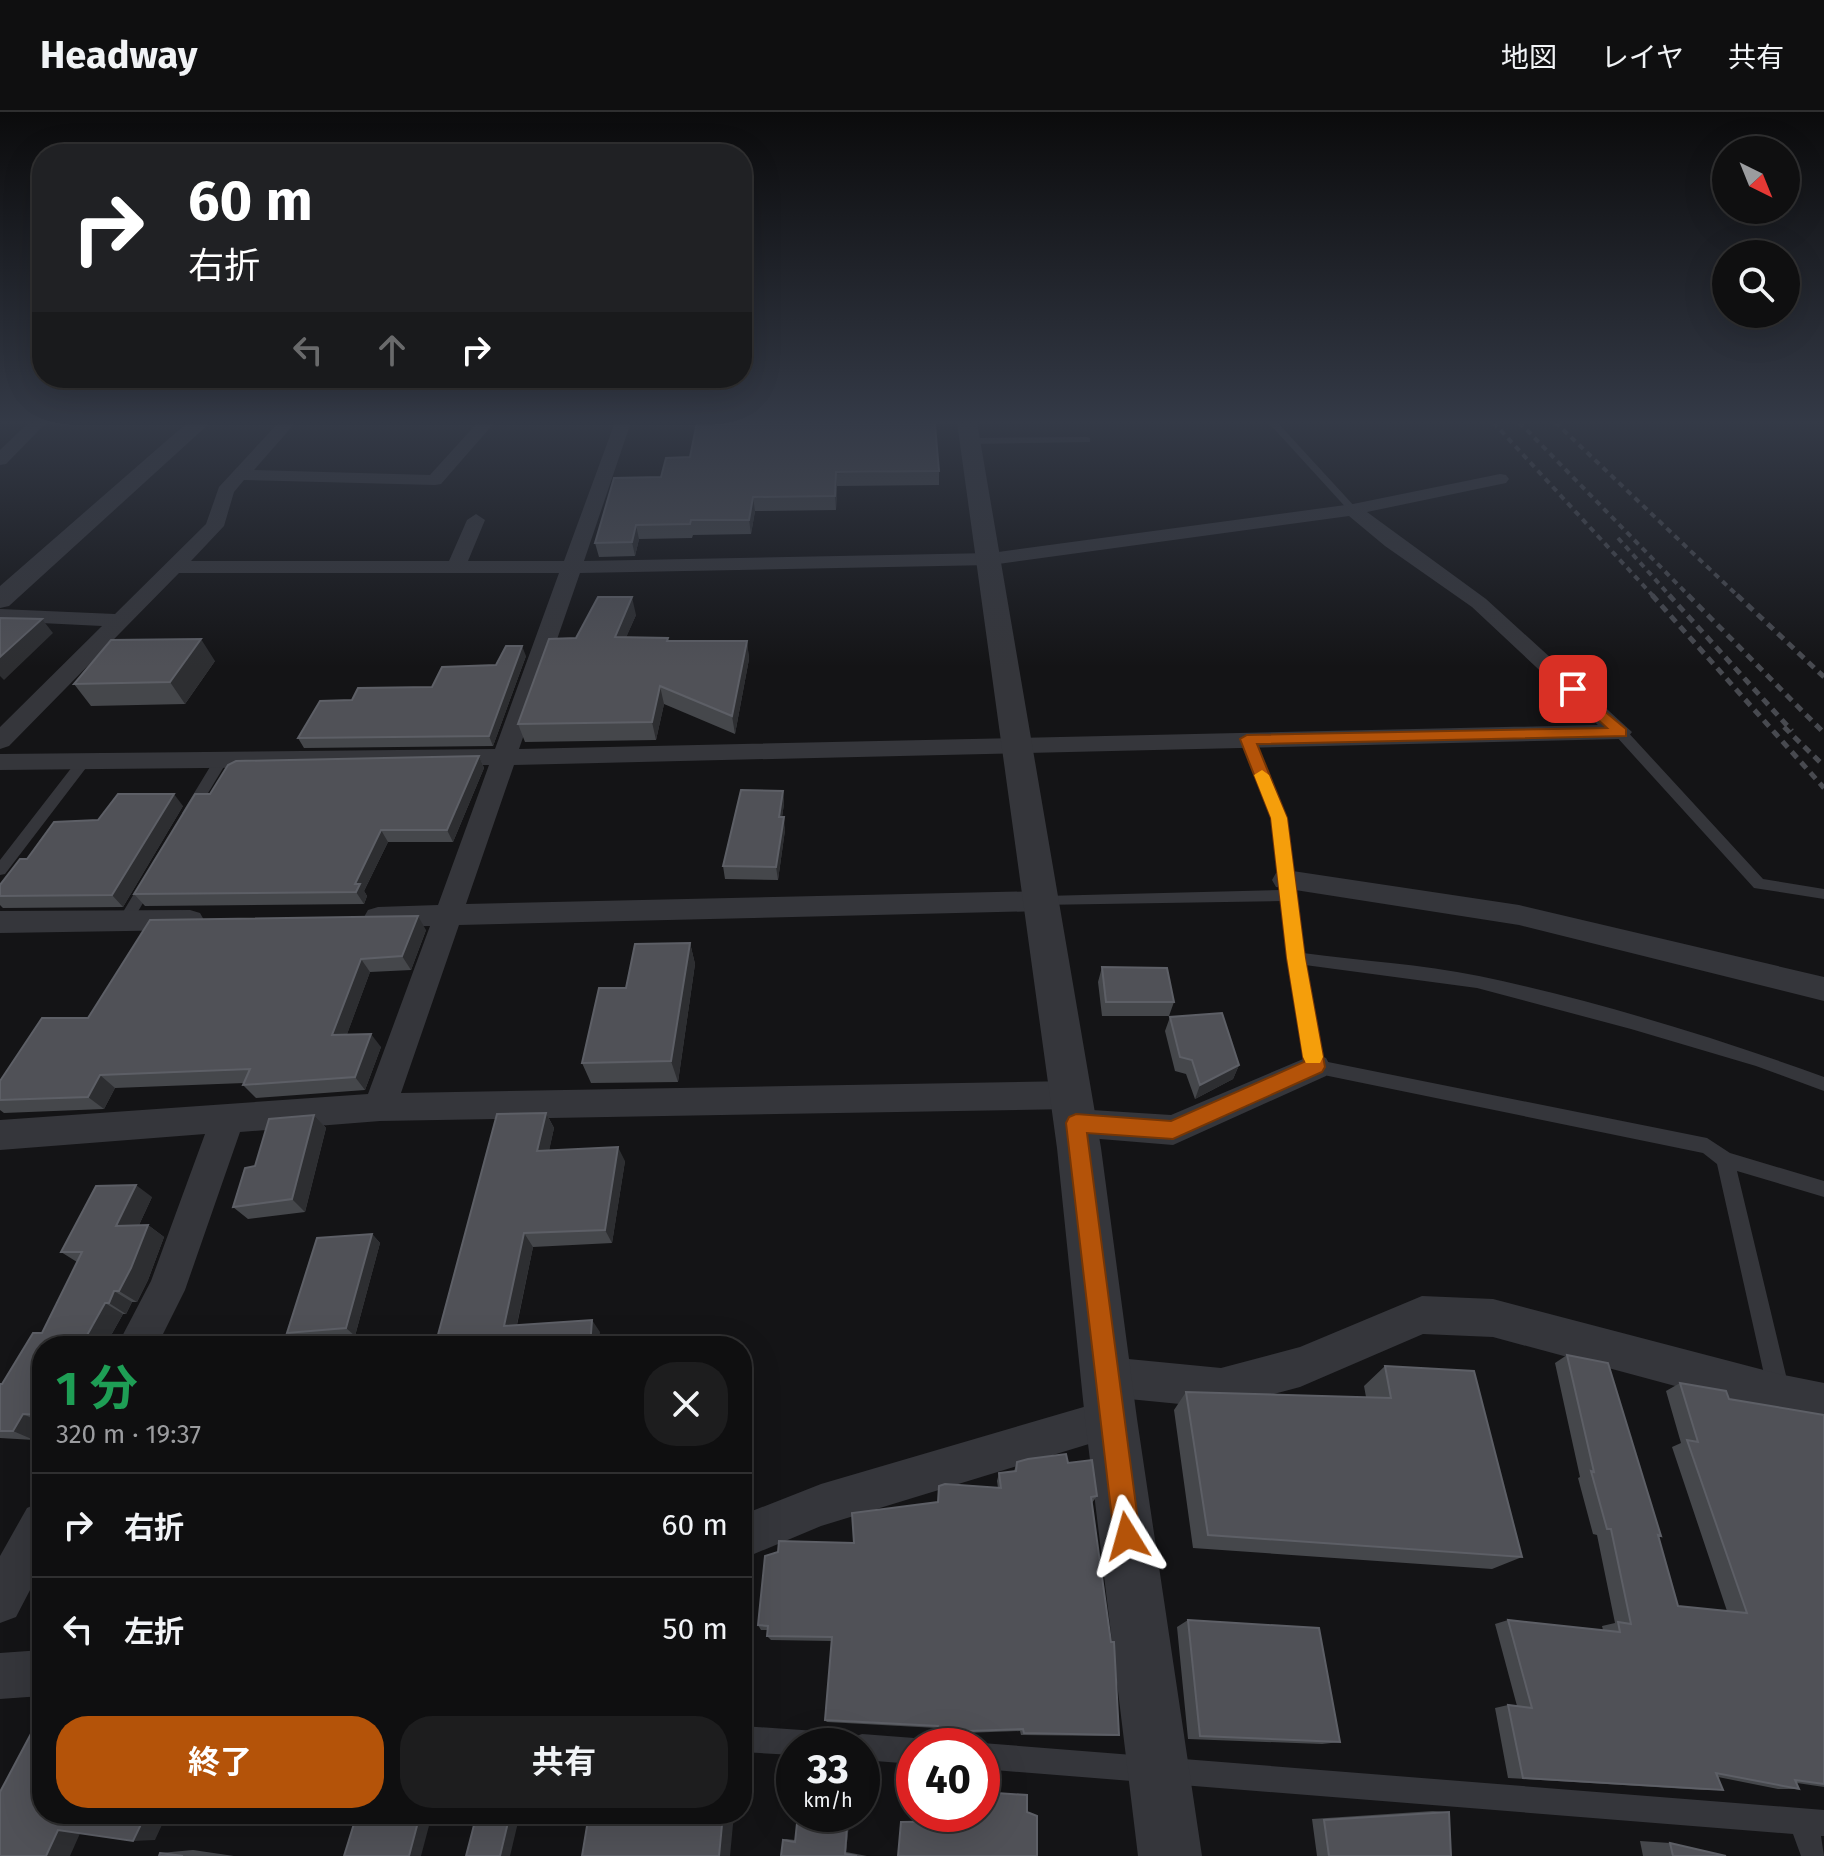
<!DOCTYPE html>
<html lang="ja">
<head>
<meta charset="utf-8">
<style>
	body { margin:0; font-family:"Fira Sans","Noto Sans JP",sans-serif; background:#1d1d1e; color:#f1f3f6; height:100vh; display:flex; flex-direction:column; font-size:30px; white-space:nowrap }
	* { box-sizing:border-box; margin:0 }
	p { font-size:26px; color:#9b9c9f }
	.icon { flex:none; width:44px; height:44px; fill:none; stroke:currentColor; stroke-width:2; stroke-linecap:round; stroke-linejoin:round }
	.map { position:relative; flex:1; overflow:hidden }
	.sheet { position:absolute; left:32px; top:1224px; width:720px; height:488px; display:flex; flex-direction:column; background:#0f0f10; border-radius:32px; box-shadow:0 8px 32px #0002,0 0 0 2px #2f2f30 }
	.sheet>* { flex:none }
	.guide { position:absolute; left:32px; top:32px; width:720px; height:244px; border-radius:32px; box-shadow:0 8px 32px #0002,0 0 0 2px #2f2f30; background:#202124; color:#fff; overflow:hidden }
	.needle { width:52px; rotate:137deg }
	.buttons { position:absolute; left:1712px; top:24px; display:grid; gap:16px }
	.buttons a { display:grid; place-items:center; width:88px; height:88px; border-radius:50%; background:#0f0f10; box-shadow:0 8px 32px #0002,0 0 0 2px #2f2f30; font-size:40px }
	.speed { position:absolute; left:776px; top:1616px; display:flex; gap:16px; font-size:40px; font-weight:700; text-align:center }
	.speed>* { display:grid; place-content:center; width:104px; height:104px; border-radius:50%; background:#0f0f10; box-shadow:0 8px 32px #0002,0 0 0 2px #2f2f30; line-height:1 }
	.speed small { font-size:20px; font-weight:400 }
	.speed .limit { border:12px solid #d22; background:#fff; color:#111 }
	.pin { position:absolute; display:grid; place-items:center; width:68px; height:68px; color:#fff; margin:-34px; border-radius:16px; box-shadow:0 4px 12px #0006 }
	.me { position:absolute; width:88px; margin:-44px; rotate:352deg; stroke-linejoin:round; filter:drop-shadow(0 0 6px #0008) }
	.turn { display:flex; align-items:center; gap:28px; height:168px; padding:0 24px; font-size:36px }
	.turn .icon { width:104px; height:104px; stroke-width:2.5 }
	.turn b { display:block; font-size:56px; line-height:68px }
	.lanes { display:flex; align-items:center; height:76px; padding:0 24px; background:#0003; justify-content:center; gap:40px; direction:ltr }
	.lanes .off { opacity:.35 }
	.round { display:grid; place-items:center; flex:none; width:84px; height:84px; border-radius:32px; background:#1d1d1e }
	.overview { display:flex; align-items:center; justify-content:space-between; height:136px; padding:0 24px }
	h1 { font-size:48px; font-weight:700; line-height:60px; color:#1e9e55 }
	.cta { display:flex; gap:16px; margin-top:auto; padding:16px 24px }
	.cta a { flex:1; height:92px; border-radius:32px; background:#b45309; color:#fff; font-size:32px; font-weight:700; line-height:92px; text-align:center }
	.cta a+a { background:#1d1d1e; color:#f1f3f6 }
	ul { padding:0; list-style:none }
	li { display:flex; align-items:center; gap:24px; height:104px; padding:0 24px; border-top:2px solid #2f2f30 }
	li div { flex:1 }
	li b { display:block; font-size:30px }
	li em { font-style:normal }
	header { display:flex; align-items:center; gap:48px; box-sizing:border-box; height:112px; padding:0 40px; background:#0f0f10; border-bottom:2px solid #2f2f30 }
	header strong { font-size:38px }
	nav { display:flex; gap:44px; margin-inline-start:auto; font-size:28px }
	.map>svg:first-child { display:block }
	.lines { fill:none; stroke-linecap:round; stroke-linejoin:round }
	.service { fill:#35363b; fill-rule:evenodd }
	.minor { fill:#35363b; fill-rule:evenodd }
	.tertiary { fill:#35363b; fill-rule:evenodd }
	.rail-far1 { stroke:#484a50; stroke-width:4; stroke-dasharray:6 5; stroke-linecap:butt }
	.rail { stroke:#484a50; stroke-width:5; stroke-dasharray:8 6; stroke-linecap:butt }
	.wall { fill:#45474b }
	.shaded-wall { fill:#2d2e31 }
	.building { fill:#505157; stroke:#5d5f66; stroke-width:2 }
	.route { fill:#b45309; stroke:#753606; stroke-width:2 }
	.slow { fill:#f59e0b }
</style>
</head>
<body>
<header>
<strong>Headway</strong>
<nav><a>地図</a><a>レイヤ</a><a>共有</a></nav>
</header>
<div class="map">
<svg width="1824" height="1744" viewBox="0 0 1824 1744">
	<rect width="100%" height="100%" fill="#141416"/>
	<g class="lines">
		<path class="service" d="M 1268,310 L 1277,310 L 1356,396 L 1356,400 L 1350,400 Z
			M 1087,325 L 1090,326 L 1090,330 L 970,332 L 965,329 L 970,326 Z
			M 1620,616 L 1625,617 L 1763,767 L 1824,777 L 1824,787 L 1754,776 L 1615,623 L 1615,617 Z
			M 1247,623 L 1253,627 L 1286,706 L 1303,841 C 1361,849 1421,852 1479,864 C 1593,888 1714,925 1824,965 L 1824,979 L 1756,954 L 1631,917 L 1477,876 L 1305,853 L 1323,949 L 1707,1026 L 1730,1041 L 1824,1069 L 1824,1085 L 1737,1059 L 1790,1280 L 1787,1288 L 1779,1291 L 1771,1288 L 1768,1280 L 1717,1052 L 1703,1041 L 1309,960 L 1288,846 L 1282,789 L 1039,793 L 1037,789 L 1039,785 L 1044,784 L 1280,778 L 1272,706 L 1241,627 Z
			M 221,644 L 228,648 L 196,701 L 194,704 L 184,704 L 182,701 L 216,645 Z
			M 84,645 L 89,646 L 89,652 L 5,762 L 0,763 L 0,748 L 79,646 Z
			M 149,764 L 156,769 L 130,813 L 120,813 L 117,809 L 120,805 L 144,765 Z
			M 742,1614 L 845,1621 L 854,1625 L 862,1622 L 914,1626 L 923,1630 L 925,1634 L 914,1634 L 914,1652 L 862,1648 L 862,1634 L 794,1634 L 794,1643 L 742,1640 Z
			M 982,1631 L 1824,1698 L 1824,1724 L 1821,1724 L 1824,1744 L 1801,1744 L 1793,1722 L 982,1657 L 982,1634 L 975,1634 Z"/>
		<path class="minor" d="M 29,310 L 47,310 L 6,352 L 0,353 L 0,338 Z
			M 279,310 L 296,310 L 254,358 L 430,363 L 478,310 L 495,310 L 441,372 L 435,373 L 244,368 L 234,380 L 224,414 L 191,449 L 449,449 L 467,408 L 476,402 L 485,408 L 468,449 L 564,449 L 615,310 L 631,310 L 584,449 L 991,441 L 1353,392 L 1500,362 L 1506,363 L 1509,367 L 1506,371 L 1367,400 L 1486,487 L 1632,620 L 1628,625 L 1620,627 L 514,653 L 466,792 L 1044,779 L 1054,782 L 1058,789 L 1054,796 L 1044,799 L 459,813 L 401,981 L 1071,969 L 1083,973 L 1087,983 L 1083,993 L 1071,997 L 380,1009 L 240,1020 L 185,1178 L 157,1234 L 117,1234 L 151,1169 L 205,1022 L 0,1038 L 0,1008 L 368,982 L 430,814 L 378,815 L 368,812 L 364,805 L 368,798 L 378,795 L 438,793 L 489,653 L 0,658 L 0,642 L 495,637 L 559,461 L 179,461 L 9,634 L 0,637 L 0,615 L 102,514 L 0,509 L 0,497 L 115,502 L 206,412 L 219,375 ZM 1349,404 L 1385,434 L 1472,495 L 1598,613 L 519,637 L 580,461 L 991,453 Z
			M 1286,758 L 1519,793 L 1824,865 L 1824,889 L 1519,813 L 1276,775 L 1272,768 L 1276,761 Z
			M 190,798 L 200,801 L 204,808 L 200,815 L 190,818 L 0,821 L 0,799 Z
			M 1315,942 L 1326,946 L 1331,955 L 1326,964 L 1173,1033 L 1076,1025 L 1064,1021 L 1059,1011 L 1064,1001 L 1076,997 L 1171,1003 Z
			M 1422,1184 L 1493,1187 L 1779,1262 L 1824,1271 L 1824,1311 L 1779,1302 L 1493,1225 L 1423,1222 L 1300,1275 L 1221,1296 L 1108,1285 L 1094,1279 L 1088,1265 L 1094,1251 L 1108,1245 L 1221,1256 L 1300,1235 Z
			M 1111,1287 L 1125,1293 L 1131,1307 L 1125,1321 L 821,1414 L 742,1447 L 742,1403 L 821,1372 Z
			M 42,1389 L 42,1455 L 16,1505 L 0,1511 L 0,1444 L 27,1396 Z
			M 42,1538 L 42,1584 L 0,1587 L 0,1541 Z"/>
		<path class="tertiary" d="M 188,310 L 211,310 L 9,494 L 0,496 L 0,474 Z
			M 957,310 L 977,310 L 1101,1036 L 1137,1307 L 1202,1744 L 1138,1744 L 1085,1307 L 1057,1036 Z"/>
		<path class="rail-far1" d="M 1493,310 L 1654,485
			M 1519,310 L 1690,485
			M 1555,310 L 1739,485
			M 1618,426 L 1671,485"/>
		<path class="rail" d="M 1652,483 L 1824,676
			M 1669,483 L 1792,619
			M 1688,483 L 1824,621
			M 1737,483 L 1824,565
			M 1784,615 L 1824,654"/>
	</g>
	<path class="wall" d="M 939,359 L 939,373 L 837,374 L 836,398 L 755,399 L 751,422 L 693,423 L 692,426 L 639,427 L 635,444 L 599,445 L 595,431 L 661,365 Z
		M 636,503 L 626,525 L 669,529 L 747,529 L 749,547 L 735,622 L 664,592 L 656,628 L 525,630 L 518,612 L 576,526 Z
		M 526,544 L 493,634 L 304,636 L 298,626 L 352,588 L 432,575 Z
		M 215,549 L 185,592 L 91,594 L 74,572 Z
		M 479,644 L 484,656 L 453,730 L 388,730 L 364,779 L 367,784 L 364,792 L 145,794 L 134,782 L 210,682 Z
		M 783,679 L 784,692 L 782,705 L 785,718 L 778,768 L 725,767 L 723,754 Z
		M 183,694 L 123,795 L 3,796 L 0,793 L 0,773 L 27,747 L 98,708 Z
		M 426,818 L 411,858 L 370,860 L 347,922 L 381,935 L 365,978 L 256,986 L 243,973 L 244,971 L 115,976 L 104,997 L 4,1001 L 0,998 L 0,969 L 88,906 Z
		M 690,831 L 695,852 L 678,970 L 591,971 L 582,951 L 626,876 Z
		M 1102,855 L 1174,890 L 1169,904 L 1102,904 L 1098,870 Z
		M 1170,905 L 1239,953 L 1233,967 L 1195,987 L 1186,962 L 1175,959 L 1165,919 Z
		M 546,1001 L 554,1016 L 549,1038 L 625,1049 L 612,1131 L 533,1135 L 517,1213 L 600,1220 L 435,1234 Z
		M 314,1003 L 326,1016 L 305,1100 L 248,1107 L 233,1095 L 255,1054 Z
		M 152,1085 L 139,1113 L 148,1113 L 164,1125 L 148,1168 L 137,1190 L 132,1190 L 126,1202 L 123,1202 L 105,1234 L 42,1234 L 42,1314 L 34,1328 L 0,1326 L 0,1272 L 2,1272 L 42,1221 L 77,1150 L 61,1140 Z
		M 372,1122 L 380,1131 L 355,1224 L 298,1229 L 287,1221 Z
		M 1567,1243 L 1661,1424 L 1658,1425 L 1678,1494 L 1727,1499 L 1672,1335 L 1681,1331 L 1666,1279 L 1680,1271 L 1729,1287 L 1824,1303 L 1824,1675 L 1797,1671 L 1799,1677 L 1778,1677 L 1718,1665 L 1723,1678 L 1704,1678 L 1508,1666 L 1495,1596 L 1508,1593 L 1517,1594 L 1495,1512 L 1508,1508 L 1603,1518 L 1602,1514 L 1615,1511 L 1597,1423 L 1593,1422 L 1578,1366 L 1580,1365 L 1555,1251 Z
		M 1385,1254 L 1522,1445 L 1492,1457 L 1193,1436 L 1174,1298 L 1186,1280 L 1366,1285 L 1364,1274 Z
		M 1017,1350 L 1068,1351 L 1097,1384 L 1092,1391 L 1119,1623 L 1113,1624 L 1021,1623 L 1020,1619 L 937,1622 L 937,1616 L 827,1610 L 825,1608 L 832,1529 L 771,1528 L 767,1524 L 767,1518 L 761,1518 L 758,1513 L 854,1431 L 938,1390 L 998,1376 L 997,1369 L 999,1361 L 1014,1359 Z
		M 1188,1508 L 1340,1630 L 1322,1632 L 1188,1627 L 1177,1515 Z
		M 1433,1699 L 1449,1700 L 1451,1744 L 1317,1744 L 1312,1707 Z
		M 798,1702 L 850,1702 L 846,1740 L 867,1744 L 781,1744 L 783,1728 L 786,1727 L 795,1728 Z
		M 1640,1729 L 1670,1731 L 1726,1744 L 1643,1744 Z
		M 193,1738 L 234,1744 L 159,1744 L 160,1741 Z"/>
	<path class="shaded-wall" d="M 836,360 L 837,374 L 836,398 L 835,384 Z
		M 753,385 L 755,399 L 751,422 L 749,408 Z
		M 636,413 L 639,427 L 635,444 L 632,430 Z
		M 632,485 L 636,503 L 619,542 L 615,525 Z
		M 42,507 L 53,521 L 4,568 L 0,564 L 0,545 Z
		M 201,527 L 215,549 L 185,592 L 170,570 Z
		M 747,529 L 749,547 L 735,622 L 732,604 Z
		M 522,534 L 526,544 L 493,634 L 489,624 Z
		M 660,574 L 664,592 L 656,628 L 652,610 Z
		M 479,644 L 484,656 L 453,730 L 447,718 Z
		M 783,679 L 784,692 L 780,718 L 779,705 Z
		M 174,682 L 183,694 L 123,795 L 112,783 Z
		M 784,705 L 785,718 L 778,768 L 776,755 Z
		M 381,718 L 388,730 L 364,779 L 367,784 L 364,792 L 356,780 L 355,772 Z
		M 418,804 L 426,818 L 411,858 L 402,844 Z
		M 690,831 L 695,852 L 678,970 L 671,949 Z
		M 361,847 L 370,860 L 342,936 L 332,923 Z
		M 371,922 L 381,935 L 365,978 L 355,965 Z
		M 1239,953 L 1233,967 L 1195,987 L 1200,973 Z
		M 100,963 L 115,976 L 104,997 L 88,985 Z
		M 546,1001 L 554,1016 L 546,1053 L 537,1039 Z
		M 314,1003 L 326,1016 L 305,1100 L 292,1087 Z
		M 618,1035 L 625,1049 L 612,1131 L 605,1118 Z
		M 136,1073 L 152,1085 L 133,1126 L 116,1114 Z
		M 148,1113 L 164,1125 L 148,1168 L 137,1190 L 119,1179 Z
		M 524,1121 L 533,1135 L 514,1226 L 504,1214 Z
		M 372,1122 L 380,1131 L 355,1224 L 346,1216 Z
		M 114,1179 L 132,1190 L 126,1202 L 109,1191 Z
		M 105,1191 L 123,1202 L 105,1234 L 81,1234 Z
		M 592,1208 L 600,1220 L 599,1234 L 590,1234 Z
		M 256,1227 L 266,1234 L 253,1234 Z
		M 23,1302 L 42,1311 L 42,1314 L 34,1328 L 13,1319 Z
		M 146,1702 L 167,1702 L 155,1728 L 133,1729 Z
		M 510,1702 L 520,1702 L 510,1744 L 500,1744 Z
		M 723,1702 L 734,1702 L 730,1744 L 719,1744 Z
		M 848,1702 L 850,1702 L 846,1740 L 845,1742 Z
		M 418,1710 L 430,1710 L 421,1744 L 409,1744 Z
		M 82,1717 L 70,1744 L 46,1744 L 58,1718 Z"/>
	<path class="building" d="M 697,310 L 933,310 L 935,313 L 939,359 L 836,360 L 835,384 L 753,385 L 749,408 L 691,408 L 690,412 L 636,413 L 632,430 L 595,431 L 614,366 L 661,365 L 666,346 L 690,345 Z
		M 598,485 L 632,485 L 615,525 L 668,526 L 667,529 L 747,529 L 732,604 L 660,574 L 652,610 L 518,612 L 549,527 L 576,526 Z
		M 0,506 L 42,507 L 0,545 Z
		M 201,527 L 170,570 L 74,572 L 111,528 Z
		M 506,534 L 522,534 L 489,624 L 298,626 L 320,589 L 352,588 L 358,576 L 432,575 L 442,555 L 496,553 Z
		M 479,644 L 447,718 L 381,718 L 355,772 L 360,772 L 356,780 L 134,782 L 195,682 L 210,682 L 228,653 L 236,649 Z
		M 741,678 L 783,679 L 779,705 L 784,705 L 776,755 L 723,754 Z
		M 118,682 L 174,682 L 112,783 L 0,784 L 0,773 L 20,747 L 27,747 L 54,710 L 98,708 Z
		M 418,804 L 402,844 L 361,847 L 332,923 L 371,922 L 355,965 L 243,973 L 250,957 L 100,963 L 88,985 L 0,988 L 0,969 L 42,906 L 88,906 L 150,808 Z
		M 690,831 L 671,949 L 582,951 L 599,876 L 626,876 L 635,832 Z
		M 1102,855 L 1167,856 L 1174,890 L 1106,890 Z
		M 1222,901 L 1239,953 L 1200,973 L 1192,948 L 1180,945 L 1170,905 Z
		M 546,1001 L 537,1039 L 618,1035 L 605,1118 L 524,1121 L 504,1214 L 592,1208 L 590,1234 L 435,1234 L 497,1002 Z
		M 314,1003 L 292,1087 L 233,1095 L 245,1056 L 255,1054 L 269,1007 Z
		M 136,1073 L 116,1114 L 148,1113 L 131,1156 L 119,1179 L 114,1179 L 109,1191 L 105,1191 L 81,1234 L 42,1234 L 42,1303 L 23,1302 L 13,1319 L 0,1319 L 0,1272 L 2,1272 L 33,1221 L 42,1221 L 82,1140 L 61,1140 L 96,1074 Z
		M 372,1122 L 346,1216 L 287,1221 L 317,1126 Z
		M 167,1223 L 256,1227 L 253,1234 L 162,1234 Z
		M 1567,1243 L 1608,1251 L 1661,1424 L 1658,1423 L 1678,1494 L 1747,1501 L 1687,1328 L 1698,1330 L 1680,1271 L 1726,1279 L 1729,1287 L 1824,1303 L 1824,1672 L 1795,1668 L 1799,1677 L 1716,1661 L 1723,1678 L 1523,1666 L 1508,1593 L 1532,1596 L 1508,1508 L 1620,1520 L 1618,1510 L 1631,1512 L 1611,1417 L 1607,1417 L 1591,1359 L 1594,1360 Z
		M 1385,1254 L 1474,1259 L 1522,1445 L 1208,1423 L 1186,1280 L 1391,1286 Z
		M 1066,1342 L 1068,1351 L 1092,1348 L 1097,1384 L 1091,1385 L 1111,1530 L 1114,1530 L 1119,1623 L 1024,1621 L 1023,1617 L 938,1620 L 938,1614 L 825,1608 L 832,1525 L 767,1524 L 768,1514 L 758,1513 L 765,1444 L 778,1440 L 779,1429 L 854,1431 L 852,1401 L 938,1390 L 939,1374 L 945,1372 L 1001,1376 L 999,1361 L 1016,1359 L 1017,1350 L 1028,1347 Z
		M 1188,1508 L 1319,1516 L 1340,1630 L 1200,1624 Z
		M 42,1601 L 42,1702 L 146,1702 L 133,1729 L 58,1718 L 46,1744 L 0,1744 L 0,1680 Z
		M 982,1680 L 1027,1683 L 1027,1700 L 1037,1704 L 1037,1744 L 898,1744 L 901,1710 L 974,1709 L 974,1702 L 982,1702 Z
		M 1449,1700 L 1451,1744 L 1329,1744 L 1324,1708 Z
		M 357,1702 L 510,1702 L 500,1744 L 466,1744 L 474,1713 L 418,1710 L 409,1744 L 344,1744 Z
		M 589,1702 L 723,1702 L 719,1744 L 582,1744 Z
		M 798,1702 L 848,1702 L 845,1742 L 857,1744 L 781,1744 L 783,1728 L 795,1730 Z
		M 1670,1731 L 1726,1744 L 1673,1744 Z
		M 160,1741 L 183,1744 L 159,1744 Z"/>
	<linearGradient id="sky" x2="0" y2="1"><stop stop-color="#0b0b0c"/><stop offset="0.56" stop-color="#343a47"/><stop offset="1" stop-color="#343a47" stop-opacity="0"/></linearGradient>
	<rect width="1824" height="555" fill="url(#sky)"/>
	<path class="route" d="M 1573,573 L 1626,617 L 1626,624 L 1257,632 L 1287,706 L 1305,846 L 1325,955 L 1322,960 L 1173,1027 L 1087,1021 L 1140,1424 L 1136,1433 L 1127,1437 L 1118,1433 L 1114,1424 L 1066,1011 L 1069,1005 L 1076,1002 L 1171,1009 L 1304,950 L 1287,846 L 1271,706 L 1240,627 L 1247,623 L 1607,616 L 1568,580 L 1568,574 Z"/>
	<path class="slow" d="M 1262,658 L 1269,663 L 1287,706 L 1305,846 L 1323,945 L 1320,951 L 1306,951 L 1303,945 L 1287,846 L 1271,706 L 1254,663 Z"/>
</svg>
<div class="buttons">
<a><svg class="needle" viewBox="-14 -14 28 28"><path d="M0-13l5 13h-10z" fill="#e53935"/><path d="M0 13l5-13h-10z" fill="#9b9c9f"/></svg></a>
<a><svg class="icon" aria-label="search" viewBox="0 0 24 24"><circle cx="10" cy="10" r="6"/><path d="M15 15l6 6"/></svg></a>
</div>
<div class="speed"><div>33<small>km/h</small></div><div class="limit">40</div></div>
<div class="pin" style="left:1573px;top:577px;background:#d93025"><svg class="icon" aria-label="arrive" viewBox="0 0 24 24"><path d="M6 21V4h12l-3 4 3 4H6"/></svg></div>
<svg class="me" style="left:1127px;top:1424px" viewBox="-20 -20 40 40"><path d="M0-17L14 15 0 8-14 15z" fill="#b45309" stroke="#fff" stroke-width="4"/></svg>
<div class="guide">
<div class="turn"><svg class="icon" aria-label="right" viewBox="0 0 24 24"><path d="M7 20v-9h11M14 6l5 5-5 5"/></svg><div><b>60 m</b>右折</div></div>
<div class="lanes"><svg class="icon off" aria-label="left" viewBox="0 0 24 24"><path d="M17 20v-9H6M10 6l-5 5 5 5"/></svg><svg class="icon off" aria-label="ahead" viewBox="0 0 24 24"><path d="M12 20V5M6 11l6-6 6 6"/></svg><svg class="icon" aria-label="right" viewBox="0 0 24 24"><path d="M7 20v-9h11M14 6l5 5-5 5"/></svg></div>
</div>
<section class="sheet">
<div class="overview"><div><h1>1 分</h1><p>320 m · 19:37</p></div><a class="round"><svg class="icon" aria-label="close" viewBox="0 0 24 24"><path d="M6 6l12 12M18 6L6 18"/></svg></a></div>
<ul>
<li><svg class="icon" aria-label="right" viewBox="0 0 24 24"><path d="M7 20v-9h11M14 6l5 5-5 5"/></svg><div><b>右折</b></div><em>60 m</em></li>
<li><svg class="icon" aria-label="left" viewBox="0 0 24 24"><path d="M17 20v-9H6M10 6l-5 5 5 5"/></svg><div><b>左折</b></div><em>50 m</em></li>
</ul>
<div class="cta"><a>終了</a><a>共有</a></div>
</section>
</div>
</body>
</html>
